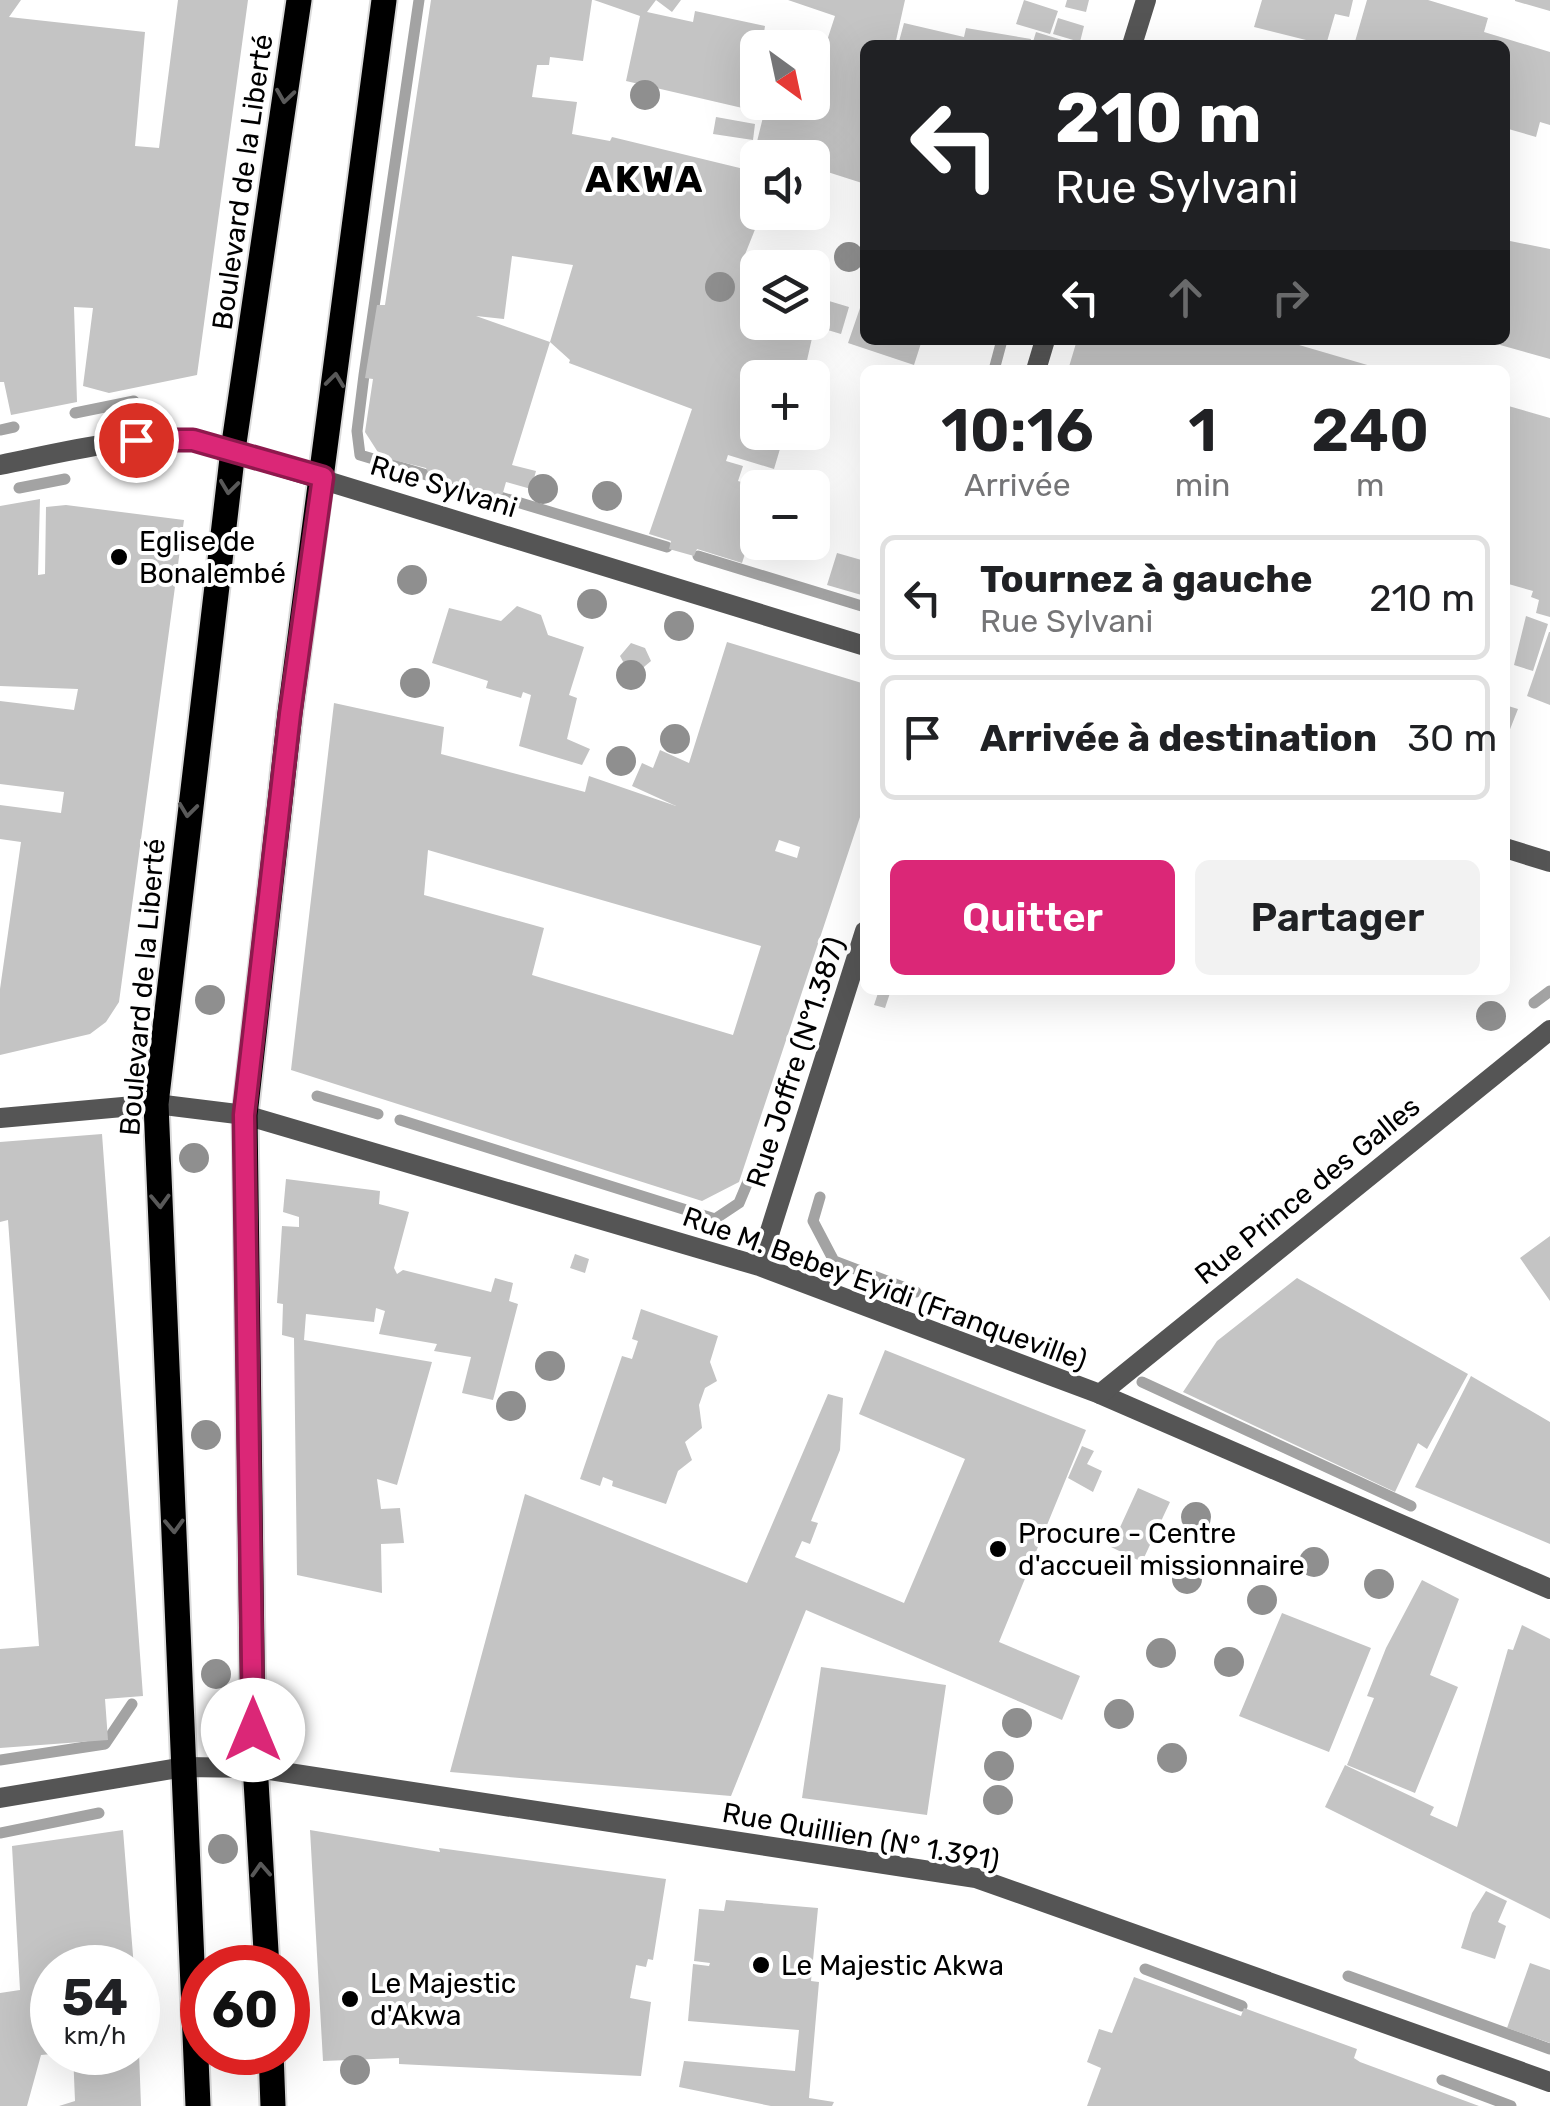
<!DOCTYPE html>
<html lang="fr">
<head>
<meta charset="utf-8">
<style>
	body { margin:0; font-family:Rubik,sans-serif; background:#f2f2f2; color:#202124; height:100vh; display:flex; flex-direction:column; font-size:38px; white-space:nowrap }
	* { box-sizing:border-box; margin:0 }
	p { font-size:32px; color:#757577 }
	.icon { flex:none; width:55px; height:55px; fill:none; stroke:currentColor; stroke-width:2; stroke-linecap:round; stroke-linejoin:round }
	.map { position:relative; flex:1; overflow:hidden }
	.sheet { position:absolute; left:860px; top:365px; width:650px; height:630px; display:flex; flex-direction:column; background:#fff; border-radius:15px; box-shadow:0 10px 40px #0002 }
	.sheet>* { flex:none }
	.top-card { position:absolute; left:860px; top:40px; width:650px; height:305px; border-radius:15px; box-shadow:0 10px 40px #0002; background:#202124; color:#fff; overflow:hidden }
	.needle { width:65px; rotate:147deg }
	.buttons { position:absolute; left:740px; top:30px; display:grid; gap:20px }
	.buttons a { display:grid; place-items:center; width:90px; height:90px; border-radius:15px; background:#fff; box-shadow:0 10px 40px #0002; font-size:50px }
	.speed { position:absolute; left:30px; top:1945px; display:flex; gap:20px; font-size:50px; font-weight:700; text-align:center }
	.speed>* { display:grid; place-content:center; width:130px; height:130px; border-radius:50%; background:#fff; box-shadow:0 10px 40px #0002; line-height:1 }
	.speed small { font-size:25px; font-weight:400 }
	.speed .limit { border:15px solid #d22; background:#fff; color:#111 }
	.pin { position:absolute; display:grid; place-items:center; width:85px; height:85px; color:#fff; margin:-42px; border:5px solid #fff; border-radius:50%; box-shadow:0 2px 10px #0007 }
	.me { position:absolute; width:110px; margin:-55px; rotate:0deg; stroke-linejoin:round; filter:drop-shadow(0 0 8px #0008) }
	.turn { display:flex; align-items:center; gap:35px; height:210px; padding:0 30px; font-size:45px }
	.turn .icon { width:130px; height:130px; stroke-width:2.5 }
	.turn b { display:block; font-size:70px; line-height:85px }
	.lanes { display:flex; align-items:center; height:95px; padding:0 30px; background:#0003; justify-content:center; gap:50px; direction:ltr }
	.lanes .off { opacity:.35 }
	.eta { display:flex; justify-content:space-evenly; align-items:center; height:170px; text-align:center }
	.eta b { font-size:60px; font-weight:600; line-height:70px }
	.action { display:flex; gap:20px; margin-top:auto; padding:20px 30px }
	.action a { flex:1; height:115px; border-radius:15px; background:#db2777; color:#fff; font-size:40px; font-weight:600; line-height:115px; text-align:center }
	.action a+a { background:#f2f2f2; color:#202124 }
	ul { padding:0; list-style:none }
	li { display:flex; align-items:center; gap:30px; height:125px; margin:0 20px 15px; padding:0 10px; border:5px solid #e0e0e0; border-radius:15px }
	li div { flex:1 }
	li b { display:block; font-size:38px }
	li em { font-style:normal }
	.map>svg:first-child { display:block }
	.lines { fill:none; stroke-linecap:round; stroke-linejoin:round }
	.stream { stroke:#a3a3a3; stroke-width:11 }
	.building { fill:#c4c4c4; fill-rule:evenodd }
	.primary-casing { stroke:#dbdbdb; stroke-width:29 }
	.service { stroke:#555; stroke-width:20 }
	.minor { stroke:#555; stroke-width:20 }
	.primary { stroke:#000; stroke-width:25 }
	.tree { fill:#8f8f8f }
	.oneway { stroke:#595959 }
	.route-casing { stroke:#8e194d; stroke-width:25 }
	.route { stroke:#db2777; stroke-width:18 }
	.poi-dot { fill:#000; stroke:#fff; stroke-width:4 }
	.labels { text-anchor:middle; stroke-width:8; stroke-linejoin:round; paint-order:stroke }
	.street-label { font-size:28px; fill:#000; stroke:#fff }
	.poi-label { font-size:28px; fill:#000; stroke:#fff; text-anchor:start }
	.district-label { font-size:38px; font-weight:bold; letter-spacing:2.5px; fill:#000; stroke:#fff }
</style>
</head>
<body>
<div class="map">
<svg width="1550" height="2106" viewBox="0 0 1550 2106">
	<rect width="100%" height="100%" fill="#fff"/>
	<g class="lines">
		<path class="stream" d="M 419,0 L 364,375 L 357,431 L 360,455 L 667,547
			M 994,370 L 1002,340
			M 75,413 L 134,401
			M 0,430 L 14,427
			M 19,488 L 65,479
			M 698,556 L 865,607
			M 1534,1003 L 1550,991
			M 317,1096 L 378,1114
			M 400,1120 L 715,1219 L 739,1203 L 752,1172
			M 820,1197 L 813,1221 L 834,1261 L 916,1292
			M 1142,1382 L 1411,1506
			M 0,1760 L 105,1744 L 132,1704
			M 0,1833 L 99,1813
			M 1145,1969 L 1242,2006
			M 1348,1976 L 1550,2049
			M 1442,2080 L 1511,2106"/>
	</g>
	<path class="building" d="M 0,0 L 21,0 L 9,17 L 145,32 L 135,146 L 159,148 L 178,0 L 248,0 L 197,375 L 109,393 L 83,386 L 93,308 L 74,307 L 77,402 L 11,415 L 4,382 L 0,382 Z
		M 431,0 L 592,0 L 583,61 L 550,57 L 549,65 L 537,65 L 532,97 L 577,102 L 572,134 L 610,141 L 612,137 L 748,170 L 750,162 L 758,163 L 758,212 L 762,212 L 742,262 L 758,266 L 758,322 L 812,322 L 812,282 L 824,285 L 803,378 L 758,378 L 758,432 L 785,432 L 774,469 L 728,455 L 726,461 L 743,466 L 738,481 L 758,487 L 758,514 L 742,563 L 697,549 L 694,556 L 669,549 L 671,541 L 649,534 L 692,409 L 569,363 L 570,360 L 550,342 L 573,265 L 512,256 L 504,319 L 476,316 L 550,342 L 512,465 L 536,471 L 531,489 L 506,482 L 502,496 L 430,477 L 426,468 L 381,457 L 365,432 L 373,379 L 365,378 L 377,305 L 385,305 Z
		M 594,0 L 681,0 L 672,12 L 656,0 L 647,12 L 693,22 L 695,11 L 765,26 L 763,39 L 781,42 L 780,48 L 758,48 L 758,102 L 812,102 L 812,54 L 822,56 L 835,16 L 788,0 L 905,0 L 895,45 L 865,45 L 862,183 L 812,167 L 812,158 L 753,158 L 764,113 L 626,81 L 640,16 Z
		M 1024,0 L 1058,11 L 1050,34 L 1016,24 Z
		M 1067,0 L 1089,0 L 1086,12 L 1065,7 Z
		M 1262,0 L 1353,0 L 1349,17 L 1335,14 L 1326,45 L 1254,27 Z
		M 1367,0 L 1428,0 L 1488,18 L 1484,32 L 1550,52 L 1550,125 L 1540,122 L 1536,137 L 1505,128 L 1505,45 L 1354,45 Z
		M 1515,0 L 1550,0 L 1550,11 L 1515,1 Z
		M 1058,18 L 1084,26 L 1080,42 L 1053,34 Z
		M 904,23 L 964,37 L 966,28 L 1031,39 L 1030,45 L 898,45 Z
		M 1036,32 L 1075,44 L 1075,45 L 1032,45 Z
		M 716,117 L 755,124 L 753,140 L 713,134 Z
		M 1505,240 L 1550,249 L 1550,359 L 1486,341 L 1505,340 Z
		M 829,301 L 849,307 L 841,334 L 821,328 Z
		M 860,308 L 865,310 L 865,340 L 922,340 L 914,365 L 848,343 Z
		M 1077,340 L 1282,340 L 1381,369 L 1068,370 Z
		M 1505,405 L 1550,418 L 1550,617 L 1536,613 L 1539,600 L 1531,597 L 1533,591 L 1505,583 Z
		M 40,499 L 38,575 L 45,574 L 46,507 L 66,505 L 184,520 L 119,1002 L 106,1022 L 90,1034 L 0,1055 L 0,989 L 21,842 L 0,839 L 0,805 L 61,813 L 64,792 L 0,784 L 0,701 L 74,710 L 78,689 L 0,686 L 0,506 Z
		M 837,553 L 865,561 L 865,596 L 827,585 Z
		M 517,606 L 541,615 L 548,635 L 584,647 L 569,695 L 577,698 L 567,739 L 590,749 L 582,765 L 519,746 L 531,695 L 523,692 L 521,698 L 486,688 L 488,681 L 432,663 L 449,608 L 501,621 Z
		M 1526,616 L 1548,624 L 1533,671 L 1514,665 Z
		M 1549,632 L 1550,632 L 1550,705 L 1527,696 Z
		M 727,642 L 865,684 L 865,802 L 739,1182 L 702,1201 L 291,1070 L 334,703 L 444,727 L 441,754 L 585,792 L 589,776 L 676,806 L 632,786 L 642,763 L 653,768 L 660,750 L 689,763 ZM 779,840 L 800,847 L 797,858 L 775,851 ZM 428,850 L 761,946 L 733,1035 L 532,975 L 544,928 L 424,895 Z
		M 631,643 L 645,648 L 651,661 L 638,672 L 627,669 L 620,656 Z
		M 1505,705 L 1518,709 L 1505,742 Z
		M 879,990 L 891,990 L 885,1008 L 874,1005 Z
		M 102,1134 L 143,1696 L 105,1699 L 108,1740 L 0,1748 L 0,1649 L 39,1646 L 8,1220 L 0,1222 L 0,1142 Z
		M 286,1179 L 380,1191 L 379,1204 L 409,1212 L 394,1268 L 397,1274 L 403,1270 L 491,1292 L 495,1278 L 513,1283 L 509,1301 L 518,1304 L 493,1400 L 462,1393 L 471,1357 L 434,1351 L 437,1344 L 379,1334 L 385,1311 L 376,1308 L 374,1322 L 306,1314 L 304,1340 L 432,1362 L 397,1485 L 377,1479 L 381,1509 L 400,1508 L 404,1543 L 381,1544 L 382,1593 L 297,1575 L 294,1338 L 282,1335 L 283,1304 L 277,1303 L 282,1226 L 299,1227 L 299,1217 L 283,1212 Z
		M 1550,1236 L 1550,1301 L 1520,1258 Z
		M 575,1254 L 589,1259 L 585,1273 L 570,1268 Z
		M 1297,1278 L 1468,1374 L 1427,1449 L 1418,1443 L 1395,1492 L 1183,1392 L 1217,1341 Z
		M 641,1309 L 718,1336 L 710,1362 L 717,1381 L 705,1388 L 699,1405 L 702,1428 L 685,1442 L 692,1460 L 678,1471 L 666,1504 L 612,1486 L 613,1481 L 603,1477 L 600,1486 L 580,1479 L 622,1356 L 632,1359 L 638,1341 L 632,1339 Z
		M 885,1350 L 1086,1430 L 999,1642 L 1080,1676 L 1062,1720 L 806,1610 L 731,1796 L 450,1772 L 525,1494 L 747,1583 L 828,1394 L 843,1398 L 840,1450 L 811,1521 L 818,1523 L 810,1544 L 802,1541 L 795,1557 L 904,1603 L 965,1459 L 859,1414 Z
		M 1471,1376 L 1550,1422 L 1550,1544 L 1415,1487 Z
		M 1082,1446 L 1094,1451 L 1087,1464 L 1102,1471 L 1093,1492 L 1068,1478 Z
		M 1138,1488 L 1170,1502 L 1142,1562 L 1111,1547 Z
		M 1422,1580 L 1459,1599 L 1430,1675 L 1458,1687 L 1415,1793 L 1347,1765 L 1374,1698 L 1367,1696 L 1386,1648 Z
		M 1282,1613 L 1371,1648 L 1329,1752 L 1239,1716 Z
		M 1522,1625 L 1550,1639 L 1550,1919 L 1325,1807 L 1345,1765 L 1434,1807 L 1430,1815 L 1457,1827 L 1508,1649 L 1513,1650 Z
		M 821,1667 L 946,1685 L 927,1815 L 802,1798 Z
		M 123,1830 L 134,1968 L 52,1968 L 52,2054 L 41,2055 L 27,2106 L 0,2106 L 0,1993 L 20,1990 L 12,1846 Z
		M 310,1830 L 440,1852 L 439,1848 L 666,1879 L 653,1960 L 648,1959 L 646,1967 L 636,1965 L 630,1998 L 651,2002 L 641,2076 L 399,2064 L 399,2058 L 323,2061 Z
		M 1486,1891 L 1507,1901 L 1498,1922 L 1506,1926 L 1495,1959 L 1461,1948 L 1472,1913 Z
		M 726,1900 L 818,1908 L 811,1981 L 819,1982 L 809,2098 L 834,2102 L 832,2106 L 771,2106 L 679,2087 L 684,2061 L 795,2071 L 799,2030 L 688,2021 L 693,1964 L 709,1966 L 710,1963 L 694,1961 L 699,1909 L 724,1911 Z
		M 1530,1963 L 1550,1970 L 1550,2043 L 1507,2028 Z
		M 1134,1977 L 1241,2016 L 1244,2008 L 1357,2049 L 1354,2058 L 1360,2062 L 1479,2106 L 1087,2106 L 1101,2068 L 1087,2062 L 1099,2029 L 1112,2033 Z
		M 73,2052 L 139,2052 L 141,2106 L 59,2106 L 75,2101 Z"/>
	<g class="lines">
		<defs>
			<path id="primary" d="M 267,1968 L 253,1730 L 245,1115 L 290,713 L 384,0
				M 271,2052 L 273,2106
				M 198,2106 L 156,1104 L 233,450 L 299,0"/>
		</defs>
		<use href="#primary" class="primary-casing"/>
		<path class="service" d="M 1100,1394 L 1550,1589
			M 256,1768 L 976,1878 L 1550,2082"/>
		<path class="minor" d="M 1132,45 L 1146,0
			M 1036,370 L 1045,340
			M 0,465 C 64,452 128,435 193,440 L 865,646
			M 1505,848 L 1550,862
			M 0,1118 L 156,1104 L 245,1115 L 759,1266 L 1100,1394 L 1550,1030
			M 759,1266 L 865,931
			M 0,1798 L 184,1767 L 256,1768"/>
		<use href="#primary" class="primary"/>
	</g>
	<g class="tree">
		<circle cx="645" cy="95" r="15"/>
		<circle cx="849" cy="257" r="15"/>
		<circle cx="720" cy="287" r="15"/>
		<circle cx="543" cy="489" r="15"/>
		<circle cx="607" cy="496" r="15"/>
		<circle cx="412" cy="580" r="15"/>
		<circle cx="592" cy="604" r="15"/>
		<circle cx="679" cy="626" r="15"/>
		<circle cx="631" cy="675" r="15"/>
		<circle cx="415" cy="683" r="15"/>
		<circle cx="675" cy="739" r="15"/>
		<circle cx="621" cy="761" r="15"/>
		<circle cx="210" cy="1000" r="15"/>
		<circle cx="1491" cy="1016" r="15"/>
		<circle cx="194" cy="1158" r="15"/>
		<circle cx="550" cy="1366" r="15"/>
		<circle cx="511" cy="1406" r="15"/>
		<circle cx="206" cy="1435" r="15"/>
		<circle cx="1196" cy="1517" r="15"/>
		<circle cx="1314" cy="1562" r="15"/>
		<circle cx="1187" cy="1579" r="15"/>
		<circle cx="1379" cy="1584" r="15"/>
		<circle cx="1262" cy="1600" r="15"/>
		<circle cx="1161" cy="1653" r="15"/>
		<circle cx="1229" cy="1662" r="15"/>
		<circle cx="216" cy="1674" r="15"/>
		<circle cx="1119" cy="1714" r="15"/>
		<circle cx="1017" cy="1723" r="15"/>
		<circle cx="1172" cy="1758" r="15"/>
		<circle cx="999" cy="1766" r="15"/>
		<circle cx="998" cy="1800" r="15"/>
		<circle cx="223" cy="1849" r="15"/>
		<circle cx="355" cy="2070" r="15"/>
	</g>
	<defs><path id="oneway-chevron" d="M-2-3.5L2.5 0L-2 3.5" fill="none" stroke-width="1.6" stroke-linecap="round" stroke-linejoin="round" transform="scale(2.5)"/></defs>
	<g class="oneway">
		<use href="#oneway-chevron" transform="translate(285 96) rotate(98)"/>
		<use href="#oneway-chevron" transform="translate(335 380) rotate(-83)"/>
		<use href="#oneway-chevron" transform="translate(229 487) rotate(97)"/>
		<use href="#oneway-chevron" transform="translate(188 810) rotate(97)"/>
		<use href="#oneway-chevron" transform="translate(160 1201) rotate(88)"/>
		<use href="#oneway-chevron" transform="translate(174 1526) rotate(88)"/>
		<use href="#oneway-chevron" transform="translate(261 1870) rotate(-93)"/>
	</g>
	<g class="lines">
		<defs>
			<path id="route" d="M 136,440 L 193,440 L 323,477 L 290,714 L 244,1115 L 253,1730"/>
		</defs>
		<use href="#route" class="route-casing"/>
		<use href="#route" class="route"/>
	</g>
	<g class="poi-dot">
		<circle cx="119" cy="557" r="10"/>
		<circle cx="998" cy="1549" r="10"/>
		<circle cx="761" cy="1965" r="10"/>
		<circle cx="350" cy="1999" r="10"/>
	</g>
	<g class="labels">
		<g class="street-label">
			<text transform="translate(242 182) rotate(-82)" y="10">Boulevard de la Liberté</text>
			<text transform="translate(444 486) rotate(17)" y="10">Rue Sylvani</text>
			<text transform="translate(142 987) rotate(-85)" y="10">Boulevard de la Liberté</text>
			<text transform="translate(795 1062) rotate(-72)" y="10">Rue Joffre (N°1.387)</text>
			<text transform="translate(1307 1190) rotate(-39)" y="10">Rue Prince des Galles</text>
			<text transform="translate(885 1288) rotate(20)" y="10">Rue M. Bebey Eyidi (Franqueville)</text>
			<text transform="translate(861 1836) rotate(10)" y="10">Rue Quillien (N° 1.391)</text>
		</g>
		<g class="poi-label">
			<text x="139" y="551">Eglise de<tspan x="139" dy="32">Bonalembé</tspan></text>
			<text x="1018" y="1543">Procure - Centre<tspan x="1018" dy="32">d'accueil missionnaire</tspan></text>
			<text x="781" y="1975">Le Majestic Akwa</text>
			<text x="370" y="1993">Le Majestic<tspan x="370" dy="32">d'Akwa</tspan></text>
		</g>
		<g class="district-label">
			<text x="645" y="192">AKWA</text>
		</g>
	</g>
</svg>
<div class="buttons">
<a><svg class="needle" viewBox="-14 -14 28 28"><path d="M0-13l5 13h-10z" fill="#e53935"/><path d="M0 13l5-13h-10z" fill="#757577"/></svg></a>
<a><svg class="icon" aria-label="sound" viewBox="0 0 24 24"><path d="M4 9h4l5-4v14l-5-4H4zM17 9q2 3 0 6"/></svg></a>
<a><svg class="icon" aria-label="layers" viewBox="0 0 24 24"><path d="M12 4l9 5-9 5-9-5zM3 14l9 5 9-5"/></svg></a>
<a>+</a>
<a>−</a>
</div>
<div class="speed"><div>54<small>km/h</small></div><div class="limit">60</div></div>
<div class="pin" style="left:136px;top:440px;background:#d93025"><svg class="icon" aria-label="arrive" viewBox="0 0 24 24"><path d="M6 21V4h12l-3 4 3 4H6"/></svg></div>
<svg class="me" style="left:253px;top:1730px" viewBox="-20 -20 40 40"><circle r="19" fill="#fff"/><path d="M0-13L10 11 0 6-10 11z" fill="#db2777"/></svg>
<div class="top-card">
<div class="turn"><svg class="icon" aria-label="left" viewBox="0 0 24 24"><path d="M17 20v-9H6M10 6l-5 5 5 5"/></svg><div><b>210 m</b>Rue Sylvani</div></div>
<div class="lanes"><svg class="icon" aria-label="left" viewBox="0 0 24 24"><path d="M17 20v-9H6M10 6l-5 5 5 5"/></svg><svg class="icon off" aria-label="ahead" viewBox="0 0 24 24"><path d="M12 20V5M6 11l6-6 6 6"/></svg><svg class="icon off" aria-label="right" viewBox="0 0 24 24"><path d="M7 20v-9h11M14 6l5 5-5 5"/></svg></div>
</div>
<section class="sheet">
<div class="eta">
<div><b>10:16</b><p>Arrivée</p></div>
<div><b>1</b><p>min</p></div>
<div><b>240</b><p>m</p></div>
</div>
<ul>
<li><svg class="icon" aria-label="left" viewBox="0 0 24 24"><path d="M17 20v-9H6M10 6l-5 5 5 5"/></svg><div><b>Tournez à gauche</b><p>Rue Sylvani</p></div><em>210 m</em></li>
<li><svg class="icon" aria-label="arrive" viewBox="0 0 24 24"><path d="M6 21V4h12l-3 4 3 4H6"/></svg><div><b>Arrivée à destination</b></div><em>30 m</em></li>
</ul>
<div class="action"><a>Quitter</a><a>Partager</a></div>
</section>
</div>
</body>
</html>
